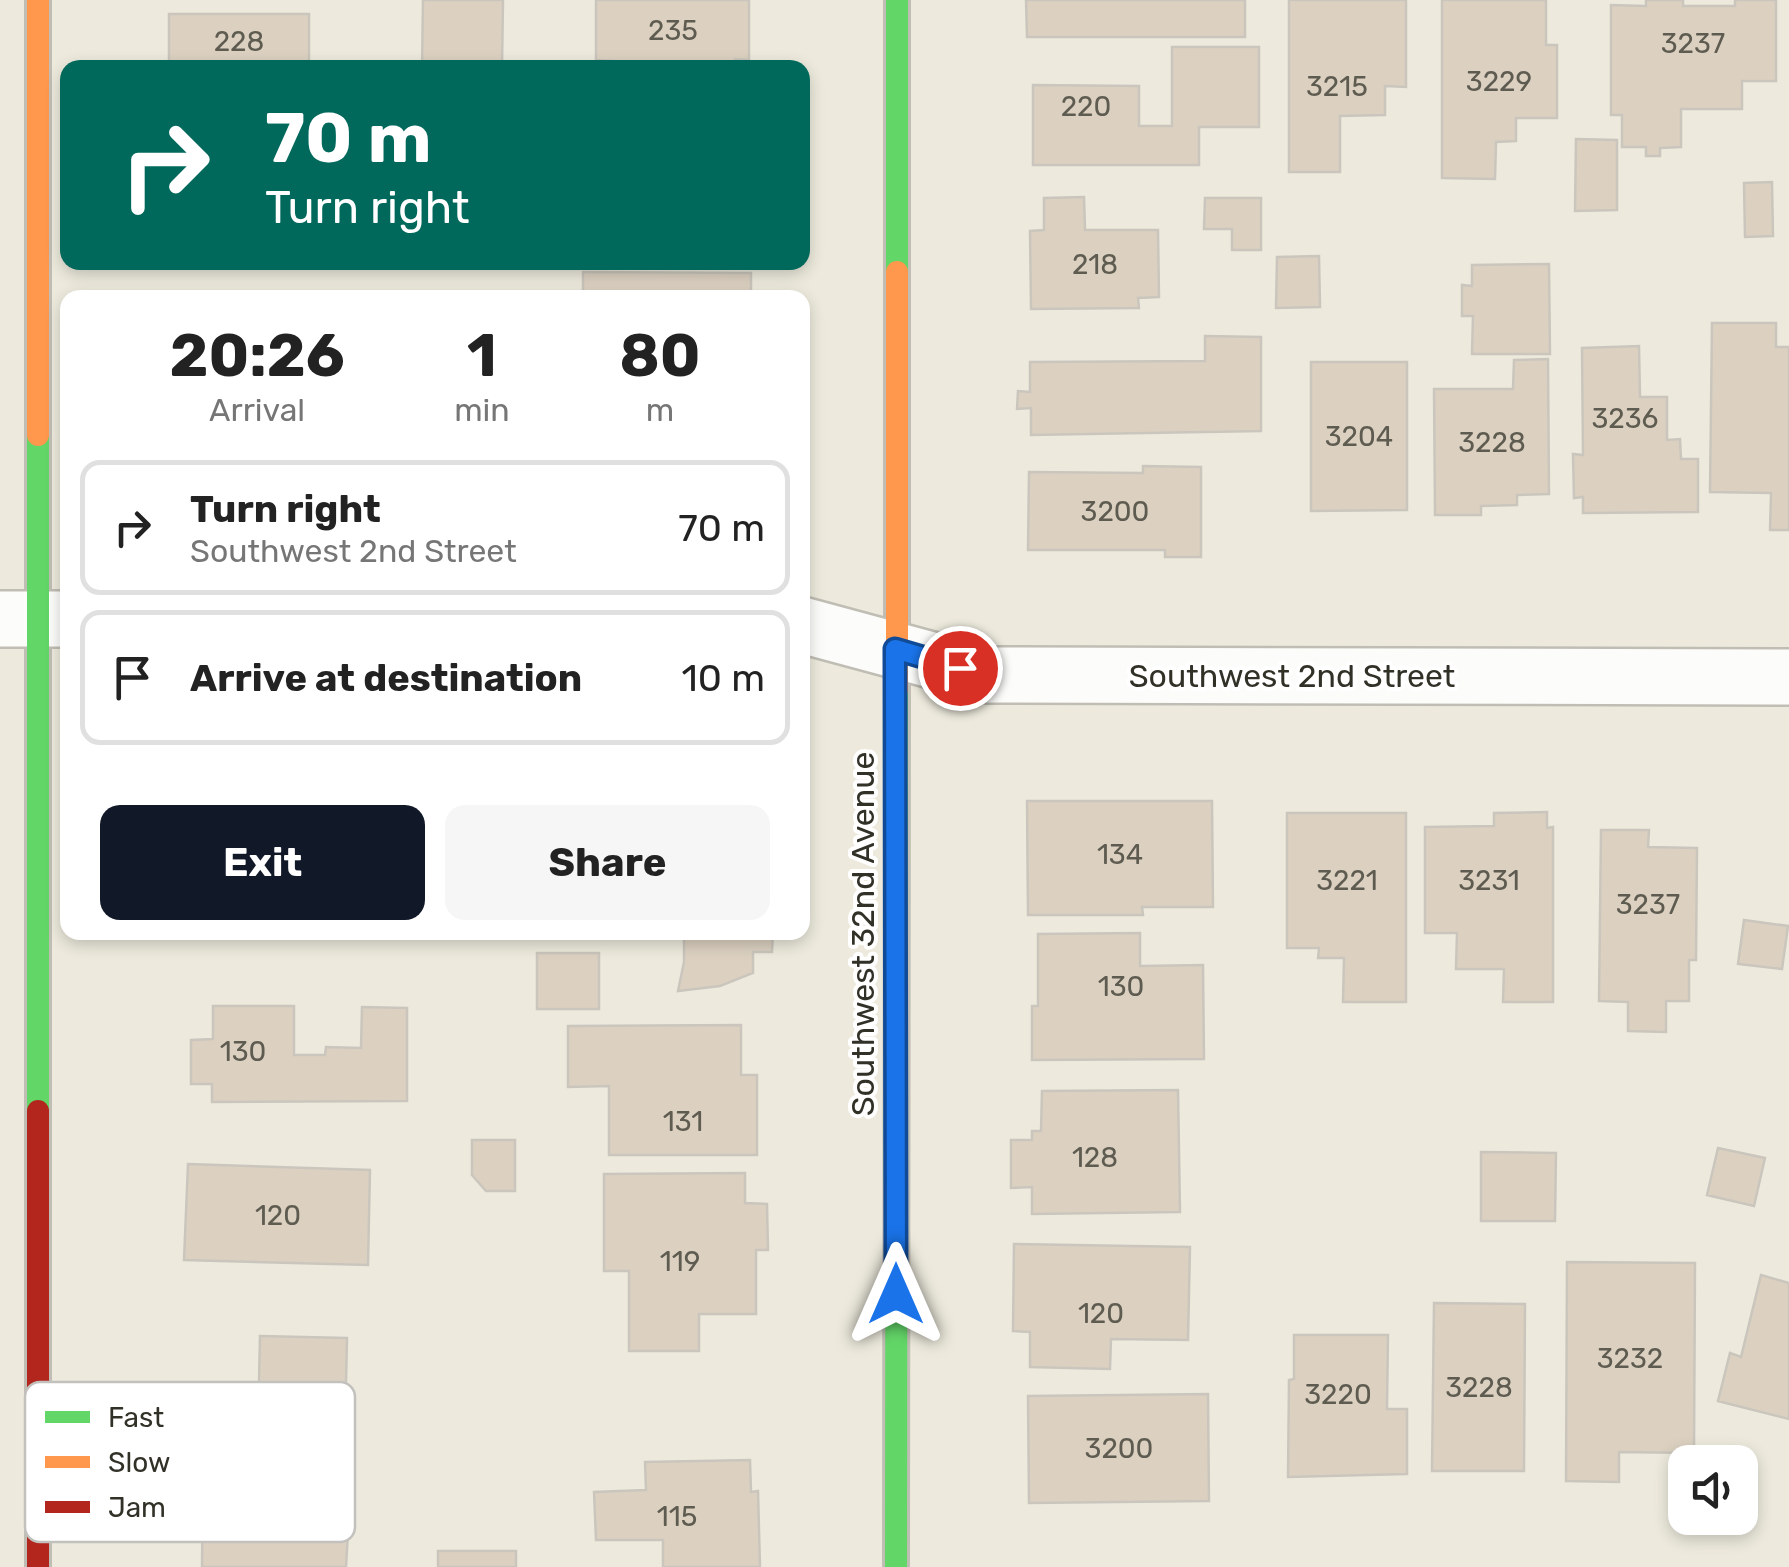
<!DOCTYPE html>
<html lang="en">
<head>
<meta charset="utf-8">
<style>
	body { margin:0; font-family:Rubik,sans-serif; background:#f6f6f6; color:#222; height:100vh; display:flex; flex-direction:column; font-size:38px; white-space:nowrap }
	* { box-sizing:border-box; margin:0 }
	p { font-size:32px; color:#767676 }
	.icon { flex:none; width:55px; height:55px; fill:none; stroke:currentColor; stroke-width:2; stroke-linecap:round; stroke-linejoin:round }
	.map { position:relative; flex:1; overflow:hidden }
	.sheet { position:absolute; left:60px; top:290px; width:750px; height:650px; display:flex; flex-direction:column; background:#fff; border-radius:20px; box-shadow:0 5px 15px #0003 }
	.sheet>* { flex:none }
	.top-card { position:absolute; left:60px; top:60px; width:750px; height:210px; border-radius:20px; box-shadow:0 5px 15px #0003; background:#00695c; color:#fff; overflow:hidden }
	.fabs { position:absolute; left:1668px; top:1445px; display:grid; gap:20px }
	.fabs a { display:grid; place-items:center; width:90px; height:90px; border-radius:20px; background:#fff; box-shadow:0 5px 15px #0003; font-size:50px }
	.pin { position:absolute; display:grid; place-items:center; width:85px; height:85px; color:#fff; margin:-42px; border:5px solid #fff; border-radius:50%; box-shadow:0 2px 10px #0007 }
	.me { position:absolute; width:110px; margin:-55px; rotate:0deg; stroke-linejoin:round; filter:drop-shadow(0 0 8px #0008) }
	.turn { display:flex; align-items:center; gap:35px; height:210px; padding:0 40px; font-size:45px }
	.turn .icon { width:130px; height:130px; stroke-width:2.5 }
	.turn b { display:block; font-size:70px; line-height:85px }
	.eta { display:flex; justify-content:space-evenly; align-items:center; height:170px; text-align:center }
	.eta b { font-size:60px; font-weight:700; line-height:70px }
	.button { display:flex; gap:20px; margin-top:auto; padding:20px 40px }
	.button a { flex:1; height:115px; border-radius:20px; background:#111827; color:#fff; font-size:40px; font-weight:700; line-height:115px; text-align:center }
	.button a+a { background:#f6f6f6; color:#222 }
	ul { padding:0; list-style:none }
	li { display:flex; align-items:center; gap:30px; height:135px; margin:0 20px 15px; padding:0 20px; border:5px solid #e0e0e0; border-radius:20px }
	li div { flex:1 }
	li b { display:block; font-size:38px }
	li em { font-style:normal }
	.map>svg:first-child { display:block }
	.building { fill:#dcd1c1; stroke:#cac6bd; stroke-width:2.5 }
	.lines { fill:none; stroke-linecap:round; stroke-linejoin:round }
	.street-casing { stroke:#c0beb4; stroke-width:60 }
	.fast-casing { stroke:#c0beb4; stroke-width:28 }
	.slow-casing { stroke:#c0beb4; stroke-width:28 }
	.jam-casing { stroke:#c0beb4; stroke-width:28 }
	.street { stroke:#fcfcfa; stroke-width:55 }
	.fast { stroke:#63d668; stroke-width:22 }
	.slow { stroke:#ff974d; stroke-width:22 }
	.jam { stroke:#b3261e; stroke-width:22 }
	.route-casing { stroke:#114b97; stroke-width:25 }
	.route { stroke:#1a73e8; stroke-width:18 }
	.labels { text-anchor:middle; stroke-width:8; stroke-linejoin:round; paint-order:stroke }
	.number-label { font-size:28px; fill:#5e5b50 }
	.street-label { font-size:32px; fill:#323128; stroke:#fff }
	.key { fill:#fff; stroke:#c2c1be; stroke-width:2.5 }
	.key-label { font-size:28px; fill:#323128 }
</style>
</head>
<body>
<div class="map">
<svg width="1789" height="1567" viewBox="0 0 1789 1567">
	<rect width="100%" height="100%" fill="#edeadd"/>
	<path class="building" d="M 423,0 L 503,0 L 502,68 L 422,68 Z
		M 596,0 L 749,0 L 749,60 L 735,59 L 735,68 L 614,68 L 614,61 L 596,60 Z
		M 1026,0 L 1245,0 L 1245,37 L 1027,37 Z
		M 1289,0 L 1406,0 L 1406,87 L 1385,86 L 1385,115 L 1340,116 L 1340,172 L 1289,172 Z
		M 1442,0 L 1546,0 L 1546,45 L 1557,45 L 1557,118 L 1516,118 L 1516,141 L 1496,142 L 1495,179 L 1442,178 Z
		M 1646,0 L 1683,0 L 1683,6 L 1735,6 L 1735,0 L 1776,0 L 1776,81 L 1742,81 L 1742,109 L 1681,109 L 1681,147 L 1660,148 L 1660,156 L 1646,156 L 1646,147 L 1622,147 L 1622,115 L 1611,115 L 1611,5 L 1646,6 Z
		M 169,14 L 309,14 L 309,68 L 169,68 Z
		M 1172,47 L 1259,47 L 1259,127 L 1199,127 L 1199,165 L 1033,165 L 1033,85 L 1139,86 L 1139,126 L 1172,126 Z
		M 1576,139 L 1617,140 L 1617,210 L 1575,211 Z
		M 1772,182 L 1773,236 L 1745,237 L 1744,183 Z
		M 1084,197 L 1085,230 L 1158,230 L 1159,297 L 1138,298 L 1139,308 L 1031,309 L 1030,231 L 1044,230 L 1044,198 Z
		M 1205,198 L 1261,198 L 1261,250 L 1232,250 L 1232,229 L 1204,229 Z
		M 1319,256 L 1320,307 L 1276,308 L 1277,257 Z
		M 1549,264 L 1550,354 L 1472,354 L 1473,316 L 1462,316 L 1462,285 L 1472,286 L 1472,265 Z
		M 583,272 L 751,273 L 751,298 L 583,298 Z
		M 1712,323 L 1776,323 L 1776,347 L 1789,347 L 1789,530 L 1770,530 L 1771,493 L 1710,492 Z
		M 1205,336 L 1261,337 L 1261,431 L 1031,435 L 1031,408 L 1017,409 L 1018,391 L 1030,392 L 1030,362 L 1205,361 Z
		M 1639,346 L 1640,397 L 1667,397 L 1667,440 L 1680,439 L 1681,459 L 1698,459 L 1698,512 L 1583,513 L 1583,497 L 1574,498 L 1573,454 L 1583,455 L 1582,348 Z
		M 1548,359 L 1549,494 L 1517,495 L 1517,505 L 1481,506 L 1481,515 L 1435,515 L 1434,389 L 1513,389 L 1514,360 Z
		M 1311,362 L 1407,362 L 1407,510 L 1311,511 Z
		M 1143,466 L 1201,467 L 1201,557 L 1165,557 L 1165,550 L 1028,550 L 1029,472 L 1143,473 Z
		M 1027,801 L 1212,801 L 1213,907 L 1142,907 L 1143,915 L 1028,915 Z
		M 1547,812 L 1547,828 L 1553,827 L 1553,1002 L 1503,1002 L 1504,969 L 1456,969 L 1457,933 L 1425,933 L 1425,827 L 1494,826 L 1494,813 Z
		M 1287,813 L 1406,813 L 1406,1002 L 1343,1002 L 1344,958 L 1318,958 L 1319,948 L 1287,948 Z
		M 1601,830 L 1649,830 L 1648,847 L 1697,848 L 1696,960 L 1689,960 L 1689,1001 L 1666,1001 L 1666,1032 L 1628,1031 L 1628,1002 L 1599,1001 Z
		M 1744,920 L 1788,926 L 1782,969 L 1738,964 Z
		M 684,932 L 773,932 L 772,952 L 753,952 L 753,973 L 720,986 L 678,991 L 684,962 Z
		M 1140,933 L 1140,966 L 1203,965 L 1204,1059 L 1032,1060 L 1032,1006 L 1038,1006 L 1038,934 Z
		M 537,953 L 599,953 L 599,1009 L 537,1009 Z
		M 213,1006 L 294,1006 L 294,1055 L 325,1055 L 326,1047 L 361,1048 L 362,1007 L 407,1008 L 407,1101 L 212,1102 L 212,1084 L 191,1084 L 191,1040 L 213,1039 Z
		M 741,1025 L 741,1075 L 757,1075 L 757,1155 L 609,1155 L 609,1086 L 568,1087 L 568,1026 Z
		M 1178,1090 L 1180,1212 L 1032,1214 L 1032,1187 L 1011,1188 L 1011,1140 L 1032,1140 L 1032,1131 L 1041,1131 L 1042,1091 Z
		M 472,1140 L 515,1140 L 515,1191 L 486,1191 L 472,1175 Z
		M 1718,1148 L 1765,1158 L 1754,1206 L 1707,1195 Z
		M 1481,1152 L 1556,1153 L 1555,1221 L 1481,1221 Z
		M 188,1164 L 370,1170 L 368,1265 L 184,1260 Z
		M 745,1173 L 745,1203 L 767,1204 L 768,1250 L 756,1250 L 756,1314 L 699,1314 L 699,1351 L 629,1351 L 629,1271 L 604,1271 L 604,1174 Z
		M 1014,1244 L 1190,1247 L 1188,1340 L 1111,1339 L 1110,1369 L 1030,1367 L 1030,1332 L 1013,1331 Z
		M 1567,1262 L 1695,1263 L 1694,1453 L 1619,1452 L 1619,1482 L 1566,1481 Z
		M 1761,1275 L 1789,1283 L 1789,1419 L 1718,1401 L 1730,1353 L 1741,1357 Z
		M 1434,1303 L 1525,1304 L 1524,1471 L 1432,1471 Z
		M 1294,1335 L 1388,1335 L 1387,1409 L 1407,1409 L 1407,1474 L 1288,1477 L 1289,1380 L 1294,1379 Z
		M 260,1336 L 347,1338 L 345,1427 L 258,1425 Z
		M 1208,1394 L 1209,1501 L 1029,1503 L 1028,1396 Z
		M 750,1460 L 751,1492 L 758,1491 L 760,1567 L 663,1567 L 663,1540 L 596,1540 L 594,1492 L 646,1490 L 645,1462 Z
		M 203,1462 L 352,1462 L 346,1567 L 202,1567 Z
		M 438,1551 L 516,1551 L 516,1567 L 438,1567 Z"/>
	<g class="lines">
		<defs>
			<path id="street" d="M 0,619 L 68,619
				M 802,625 L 987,675 L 1789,677"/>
			<path id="fast" d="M 897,272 L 897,0
				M 38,435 L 38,1111
				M 896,1567 L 897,690"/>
			<path id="slow" d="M 38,0 L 38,435
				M 897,690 L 897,272"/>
			<path id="jam" d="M 38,1111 L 38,1567"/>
		</defs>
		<use href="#street" class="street-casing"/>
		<use href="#fast" class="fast-casing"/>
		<use href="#slow" class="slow-casing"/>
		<use href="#jam" class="jam-casing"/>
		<use href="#street" class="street"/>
		<use href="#fast" class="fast"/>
		<use href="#slow" class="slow"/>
		<use href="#jam" class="jam"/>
	</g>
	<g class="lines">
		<defs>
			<path id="route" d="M 896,1294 L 895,649 L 960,668"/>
		</defs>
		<use href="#route" class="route-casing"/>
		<use href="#route" class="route"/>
	</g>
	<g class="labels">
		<g class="number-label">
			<text x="673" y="40">235</text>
			<text x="239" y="51">228</text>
			<text x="1693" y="53">3237</text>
			<text x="1499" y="91">3229</text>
			<text x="1337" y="96">3215</text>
			<text x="1086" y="116">220</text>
			<text x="1095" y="274">218</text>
			<text x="1625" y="428">3236</text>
			<text x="1359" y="446">3204</text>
			<text x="1492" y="452">3228</text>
			<text x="1115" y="521">3200</text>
			<text x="1120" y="864">134</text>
			<text x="1347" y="890">3221</text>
			<text x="1489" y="890">3231</text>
			<text x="1648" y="914">3237</text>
			<text x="1121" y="996">130</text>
			<text x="243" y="1061">130</text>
			<text x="683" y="1131">131</text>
			<text x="1095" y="1167">128</text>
			<text x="278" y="1225">120</text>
			<text x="680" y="1271">119</text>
			<text x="1101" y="1323">120</text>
			<text x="1630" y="1368">3232</text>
			<text x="1479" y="1397">3228</text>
			<text x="1338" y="1404">3220</text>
			<text x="1119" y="1458">3200</text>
			<text x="677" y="1526">115</text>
		</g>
		<g class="street-label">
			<text x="1292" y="687">Southwest 2nd Street</text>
			<text transform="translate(863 934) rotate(-90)" y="11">Southwest 32nd Avenue</text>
		</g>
	</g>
	<rect x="25" y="1382" width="330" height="160" rx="15" class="key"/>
	<rect x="45" y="1411" width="45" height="12" fill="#63d668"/>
	<rect x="45" y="1456" width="45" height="12" fill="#ff974d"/>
	<rect x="45" y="1501" width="45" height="12" fill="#b3261e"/>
	<g class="key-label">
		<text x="108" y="1427">Fast</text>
		<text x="108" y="1472">Slow</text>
		<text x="108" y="1517">Jam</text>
	</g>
</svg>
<div class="fabs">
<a><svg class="icon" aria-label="sound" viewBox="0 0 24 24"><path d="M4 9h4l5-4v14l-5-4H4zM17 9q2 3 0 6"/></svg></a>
</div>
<div class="pin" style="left:960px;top:668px;background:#d93025"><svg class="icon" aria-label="arrive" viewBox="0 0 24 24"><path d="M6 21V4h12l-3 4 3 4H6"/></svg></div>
<svg class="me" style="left:896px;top:1294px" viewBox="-20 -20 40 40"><path d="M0-17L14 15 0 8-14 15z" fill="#1a73e8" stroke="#fff" stroke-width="4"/></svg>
<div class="top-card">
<div class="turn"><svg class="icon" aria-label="right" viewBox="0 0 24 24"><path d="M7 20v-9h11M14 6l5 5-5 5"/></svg><div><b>70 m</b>Turn right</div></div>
</div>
<section class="sheet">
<div class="eta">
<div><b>20:26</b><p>Arrival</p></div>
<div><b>1</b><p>min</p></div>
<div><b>80</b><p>m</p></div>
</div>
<ul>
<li><svg class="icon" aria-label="right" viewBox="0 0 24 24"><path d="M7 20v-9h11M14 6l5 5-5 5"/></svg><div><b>Turn right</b><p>Southwest 2nd Street</p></div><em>70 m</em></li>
<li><svg class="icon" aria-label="arrive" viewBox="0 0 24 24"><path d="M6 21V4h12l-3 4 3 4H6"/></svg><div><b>Arrive at destination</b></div><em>10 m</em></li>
</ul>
<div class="button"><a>Exit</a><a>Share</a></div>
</section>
</div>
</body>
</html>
